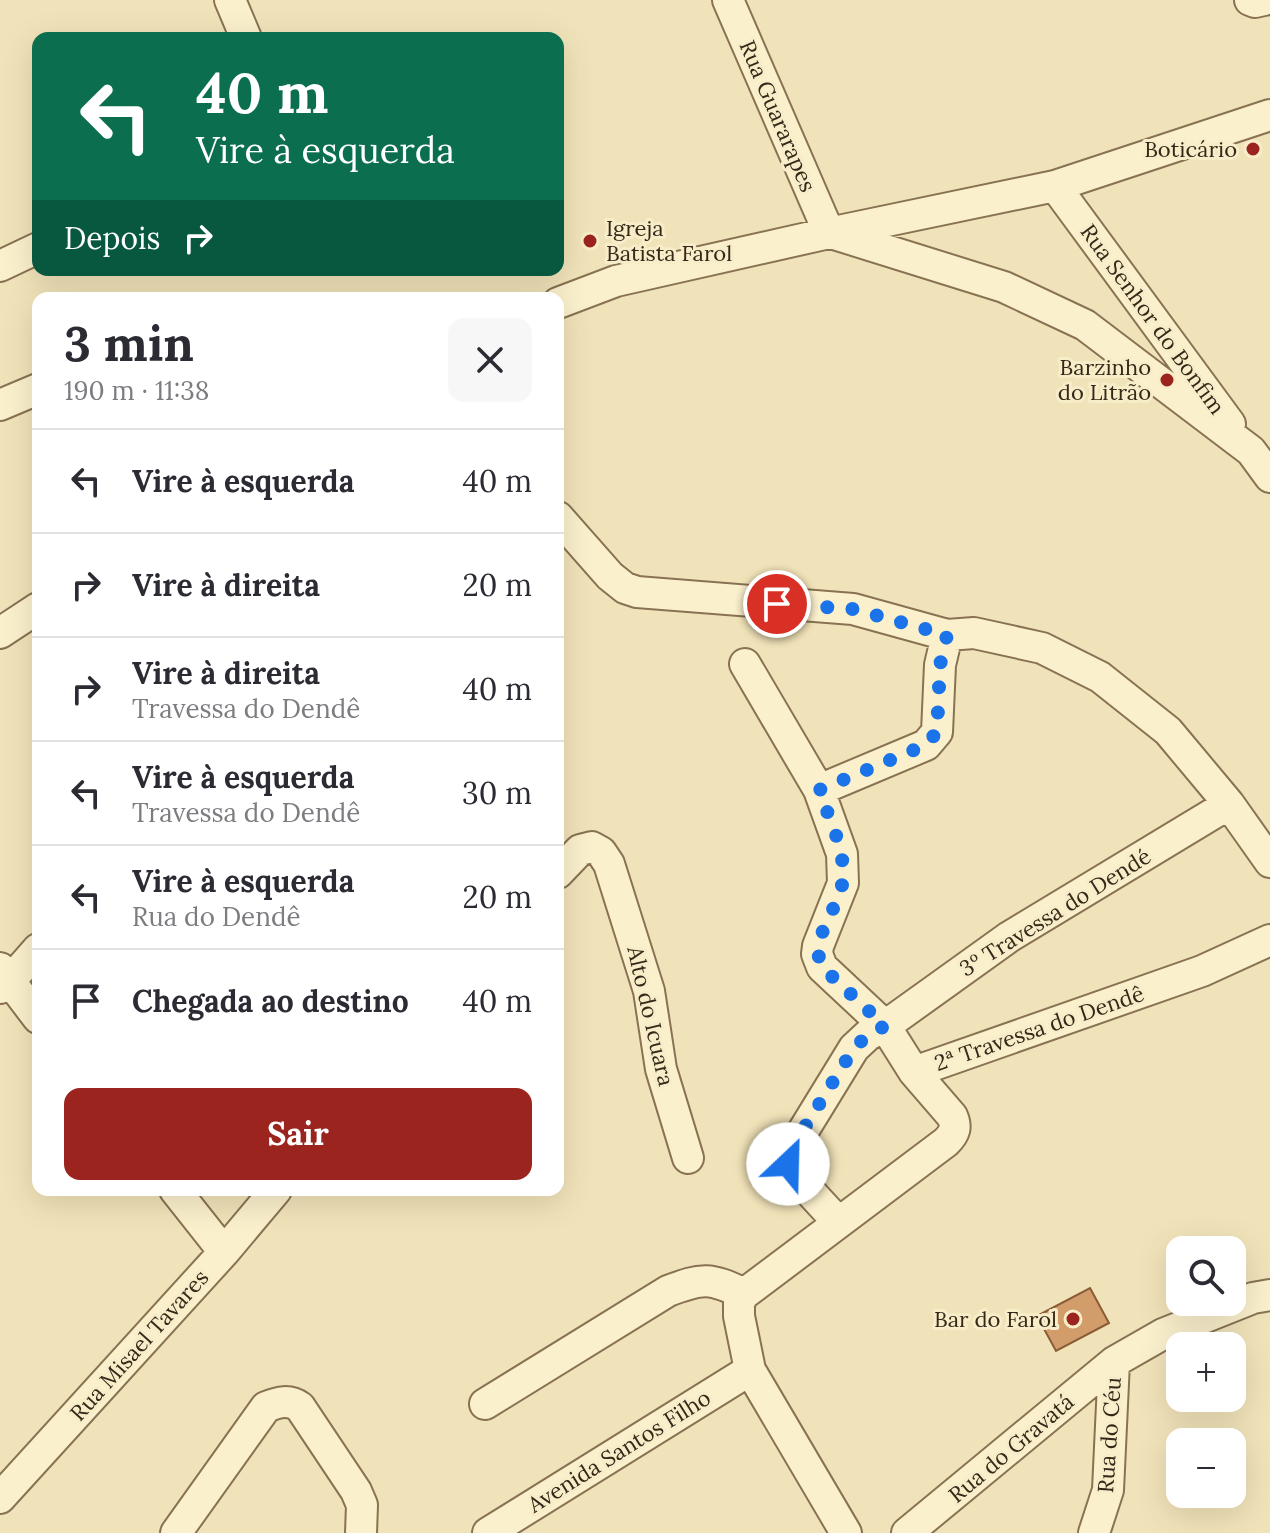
<!DOCTYPE html>
<html lang="pt">
<head>
<meta charset="utf-8">
<style>
	body { margin:0; font-family:Lora,serif; background:#f7f7f7; color:#2b2b33; height:100vh; display:flex; flex-direction:column; font-size:30px; white-space:nowrap }
	* { box-sizing:border-box; margin:0 }
	p { font-size:26px; color:#7c7c81 }
	.icon { flex:none; width:44px; height:44px; fill:none; stroke:currentColor; stroke-width:2; stroke-linecap:round; stroke-linejoin:round }
	.map { position:relative; flex:1; overflow:hidden }
	.side { position:absolute; left:32px; top:292px; width:532px; height:904px; display:flex; flex-direction:column; background:#fff; border-radius:16px; box-shadow:0 8px 32px #0002 }
	.side>* { flex:none }
	.guide { position:absolute; left:32px; top:32px; width:532px; height:244px; border-radius:16px; box-shadow:0 8px 32px #0002; background:#0b6e4f; color:#fff; overflow:hidden }
	.buttons { position:absolute; left:1166px; top:1236px; display:grid; gap:16px }
	.buttons a { display:grid; place-items:center; width:80px; height:80px; border-radius:16px; background:#fff; box-shadow:0 8px 32px #0002; font-size:40px }
	.pin { position:absolute; display:grid; place-items:center; width:68px; height:68px; color:#fff; margin:-34px; border:4px solid #fff; border-radius:50%; box-shadow:0 2px 8px #0007 }
	.me { position:absolute; width:88px; margin:-44px; rotate:24deg; stroke-linejoin:round; filter:drop-shadow(0 0 6px #0008) }
	.turn { display:flex; align-items:center; gap:28px; height:168px; padding:0 32px; font-size:36px }
	.turn .icon { width:104px; height:104px; stroke-width:2.5 }
	.turn b { display:block; font-size:56px; line-height:68px }
	.then { display:flex; align-items:center; height:76px; padding:0 32px; background:#0003; gap:16px; font-size:30px }
	.round { display:grid; place-items:center; flex:none; width:84px; height:84px; border-radius:16px; background:#f7f7f7 }
	.summary { display:flex; align-items:center; justify-content:space-between; height:136px; padding:0 32px }
	h1 { font-size:48px; font-weight:700; line-height:60px }
	.button { display:flex; gap:16px; margin-top:auto; padding:16px 32px }
	.button a { flex:1; height:92px; border-radius:16px; background:#9b251e; color:#fff; font-size:32px; font-weight:700; line-height:92px; text-align:center }
	ul { padding:0; list-style:none }
	li { display:flex; align-items:center; gap:24px; height:104px; padding:0 32px; border-top:2px solid #e1e1e2 }
	li div { flex:1 }
	li b { display:block; font-size:30px }
	li em { font-style:normal }
	.map>svg:first-child { display:block }
	.building { fill:#d29c6b; stroke:#895c37; stroke-width:2 }
	.lines { fill:none; stroke-linecap:round; stroke-linejoin:round }
	.minor-casing { stroke:#887253; stroke-width:34 }
	.minor { stroke:#fbf0cc; stroke-width:30 }
	.route { stroke:#1a73e8; stroke-width:14; stroke-dasharray:0 25.2 }
	.poi-dot { fill:#9b251e; stroke:#f8edc9; stroke-width:3 }
	.labels { text-anchor:middle; stroke-width:6; stroke-linejoin:round; paint-order:stroke }
	.street-label { font-size:22px; fill:#352819; stroke:#f8edc9 }
	.poi-label { font-size:22px; fill:#352819; stroke:#f8edc9; text-anchor:end }
</style>
</head>
<body>
<div class="map">
<svg width="1270" height="1533" viewBox="0 0 1270 1533">
	<rect width="100%" height="100%" fill="#f1e3b9"/>
	<path class="building" d="M 1090,1288 L 1109,1323 L 1056,1351 L 1037,1316 Z"/>
	<g class="lines">
		<defs>
			<path id="minor" d="M 230,0 L 246,38
				M 728,0 L 829,233
				M 1250,0 L 1255,2 L 1264,0
				M 1055,186 L 1230,424
				M 831,233 L 1004,287 L 1085,325 L 1251,451 L 1270,477
				M 0,266 L 38,248
				M 558,303 L 616,281 L 829,233 L 1055,186 L 1270,115
				M 0,405 L 38,389
				M 558,517 L 610,576 L 625,588 L 637,592 L 853,609 L 947,635 L 974,633 L 1042,648 L 1100,677 L 1168,731 L 1229,804 L 1270,862
				M 0,633 L 38,608
				M 745,664 L 819,790 L 842,854 L 843,883 L 818,946 L 817,954 L 822,967 L 885,1026 L 914,1072 L 1202,971 L 1270,940
				M 819,790 L 926,745 L 937,732 L 940,665 L 947,635
				M 558,873 L 580,850 L 592,847 L 601,852 L 609,864 L 649,991 L 661,1069 L 688,1158
				M 0,968 L 38,1018
				M 0,988 L 9,982 L 38,949
				M 175,1190 L 224,1252
				M 838,1222 L 791,1171 L 788,1164 L 789,1154 L 854,1048 L 868,1035 L 885,1026 L 1009,937 L 1229,804
				M 485,1404 L 668,1291 C 702,1278 710,1277 744,1294
				M 0,1498 L 224,1252 L 276,1190
				M 176,1533 L 266,1407 C 279,1402 289,1399 300,1407 L 356,1491 L 362,1505 L 361,1533
				M 488,1533 L 750,1370
				M 846,1533 L 750,1370 L 739,1316 L 739,1302 L 744,1294 L 946,1142 C 955,1133 957,1127 952,1116 L 914,1072
				M 907,1533 L 1114,1362 L 1163,1334 L 1253,1298 L 1270,1295
				M 1094,1533 L 1108,1490 L 1114,1362"/>
		</defs>
		<use href="#minor" class="minor-casing"/>
		<use href="#minor" class="minor"/>
	</g>
	<g class="lines">
		<path class="route" d="M 777,604 L 853,609 L 947,635 L 940,665 L 937,732 L 926,745 L 819,790 C 829,819 845,848 843,879 C 840,909 808,938 822,967 L 885,1026 L 868,1035 L 854,1048 L 795,1143 L 789,1154 L 788,1164"/>
	</g>
	<g class="poi-dot">
		<circle cx="1253" cy="149" r="8"/>
		<circle cx="590" cy="241" r="8"/>
		<circle cx="1167" cy="380" r="8"/>
		<circle cx="1073" cy="1319" r="8"/>
	</g>
	<g class="labels">
		<g class="street-label">
			<text transform="translate(778 116) rotate(67)" y="8">Rua Guararapes</text>
			<text transform="translate(1153 319) rotate(54)" y="8">Rua Senhor do Bonfim</text>
			<text transform="translate(1055 912) rotate(-32)" y="8">3º Travessa do Dendé</text>
			<text transform="translate(651 1016) rotate(77)" y="8">Alto do Icuara</text>
			<text transform="translate(1039 1028) rotate(-19)" y="8">2ª Travessa do Dendê</text>
			<text transform="translate(139 1345) rotate(-48)" y="8">Rua Misael Tavares</text>
			<text transform="translate(1109 1435) rotate(-86)" y="8">Rua do Céu</text>
			<text transform="translate(1011 1448) rotate(-40)" y="8">Rua do Gravatá</text>
			<text transform="translate(619 1451) rotate(-32)" y="8">Avenida Santos Filho</text>
		</g>
		<g class="poi-label">
			<text x="1237" y="157">Boticário</text>
			<text x="606" y="236" text-anchor="start">Igreja<tspan x="606" dy="25">Batista Farol</tspan></text>
			<text x="1151" y="375">Barzinho<tspan x="1151" dy="25">do Litrão</tspan></text>
			<text x="1057" y="1327">Bar do Farol</text>
		</g>
	</g>
</svg>
<div class="buttons">
<a><svg class="icon" aria-label="search" viewBox="0 0 24 24"><circle cx="10" cy="10" r="6"/><path d="M15 15l6 6"/></svg></a>
<a>+</a>
<a>−</a>
</div>
<div class="pin" style="left:777px;top:604px;background:#d93025"><svg class="icon" aria-label="arrive" viewBox="0 0 24 24"><path d="M6 21V4h12l-3 4 3 4H6"/></svg></div>
<svg class="me" style="left:788px;top:1164px" viewBox="-20 -20 40 40"><circle r="19" fill="#fff"/><path d="M0-13L10 11 0 6-10 11z" fill="#1a73e8"/></svg>
<div class="guide">
<div class="turn"><svg class="icon" aria-label="left" viewBox="0 0 24 24"><path d="M17 20v-9H6M10 6l-5 5 5 5"/></svg><div><b>40 m</b>Vire à esquerda</div></div>
<div class="then">Depois<svg class="icon" aria-label="right" viewBox="0 0 24 24"><path d="M7 20v-9h11M14 6l5 5-5 5"/></svg></div>
</div>
<section class="side">
<div class="summary"><div><h1>3 min</h1><p>190 m · 11:38</p></div><a class="round"><svg class="icon" aria-label="close" viewBox="0 0 24 24"><path d="M6 6l12 12M18 6L6 18"/></svg></a></div>
<ul>
<li><svg class="icon" aria-label="left" viewBox="0 0 24 24"><path d="M17 20v-9H6M10 6l-5 5 5 5"/></svg><div><b>Vire à esquerda</b></div><em>40 m</em></li>
<li><svg class="icon" aria-label="right" viewBox="0 0 24 24"><path d="M7 20v-9h11M14 6l5 5-5 5"/></svg><div><b>Vire à direita</b></div><em>20 m</em></li>
<li><svg class="icon" aria-label="right" viewBox="0 0 24 24"><path d="M7 20v-9h11M14 6l5 5-5 5"/></svg><div><b>Vire à direita</b><p>Travessa do Dendê</p></div><em>40 m</em></li>
<li><svg class="icon" aria-label="left" viewBox="0 0 24 24"><path d="M17 20v-9H6M10 6l-5 5 5 5"/></svg><div><b>Vire à esquerda</b><p>Travessa do Dendê</p></div><em>30 m</em></li>
<li><svg class="icon" aria-label="left" viewBox="0 0 24 24"><path d="M17 20v-9H6M10 6l-5 5 5 5"/></svg><div><b>Vire à esquerda</b><p>Rua do Dendê</p></div><em>20 m</em></li>
<li><svg class="icon" aria-label="arrive" viewBox="0 0 24 24"><path d="M6 21V4h12l-3 4 3 4H6"/></svg><div><b>Chegada ao destino</b></div><em>40 m</em></li>
</ul>
<div class="button"><a>Sair</a></div>
</section>
</div>
</body>
</html>
